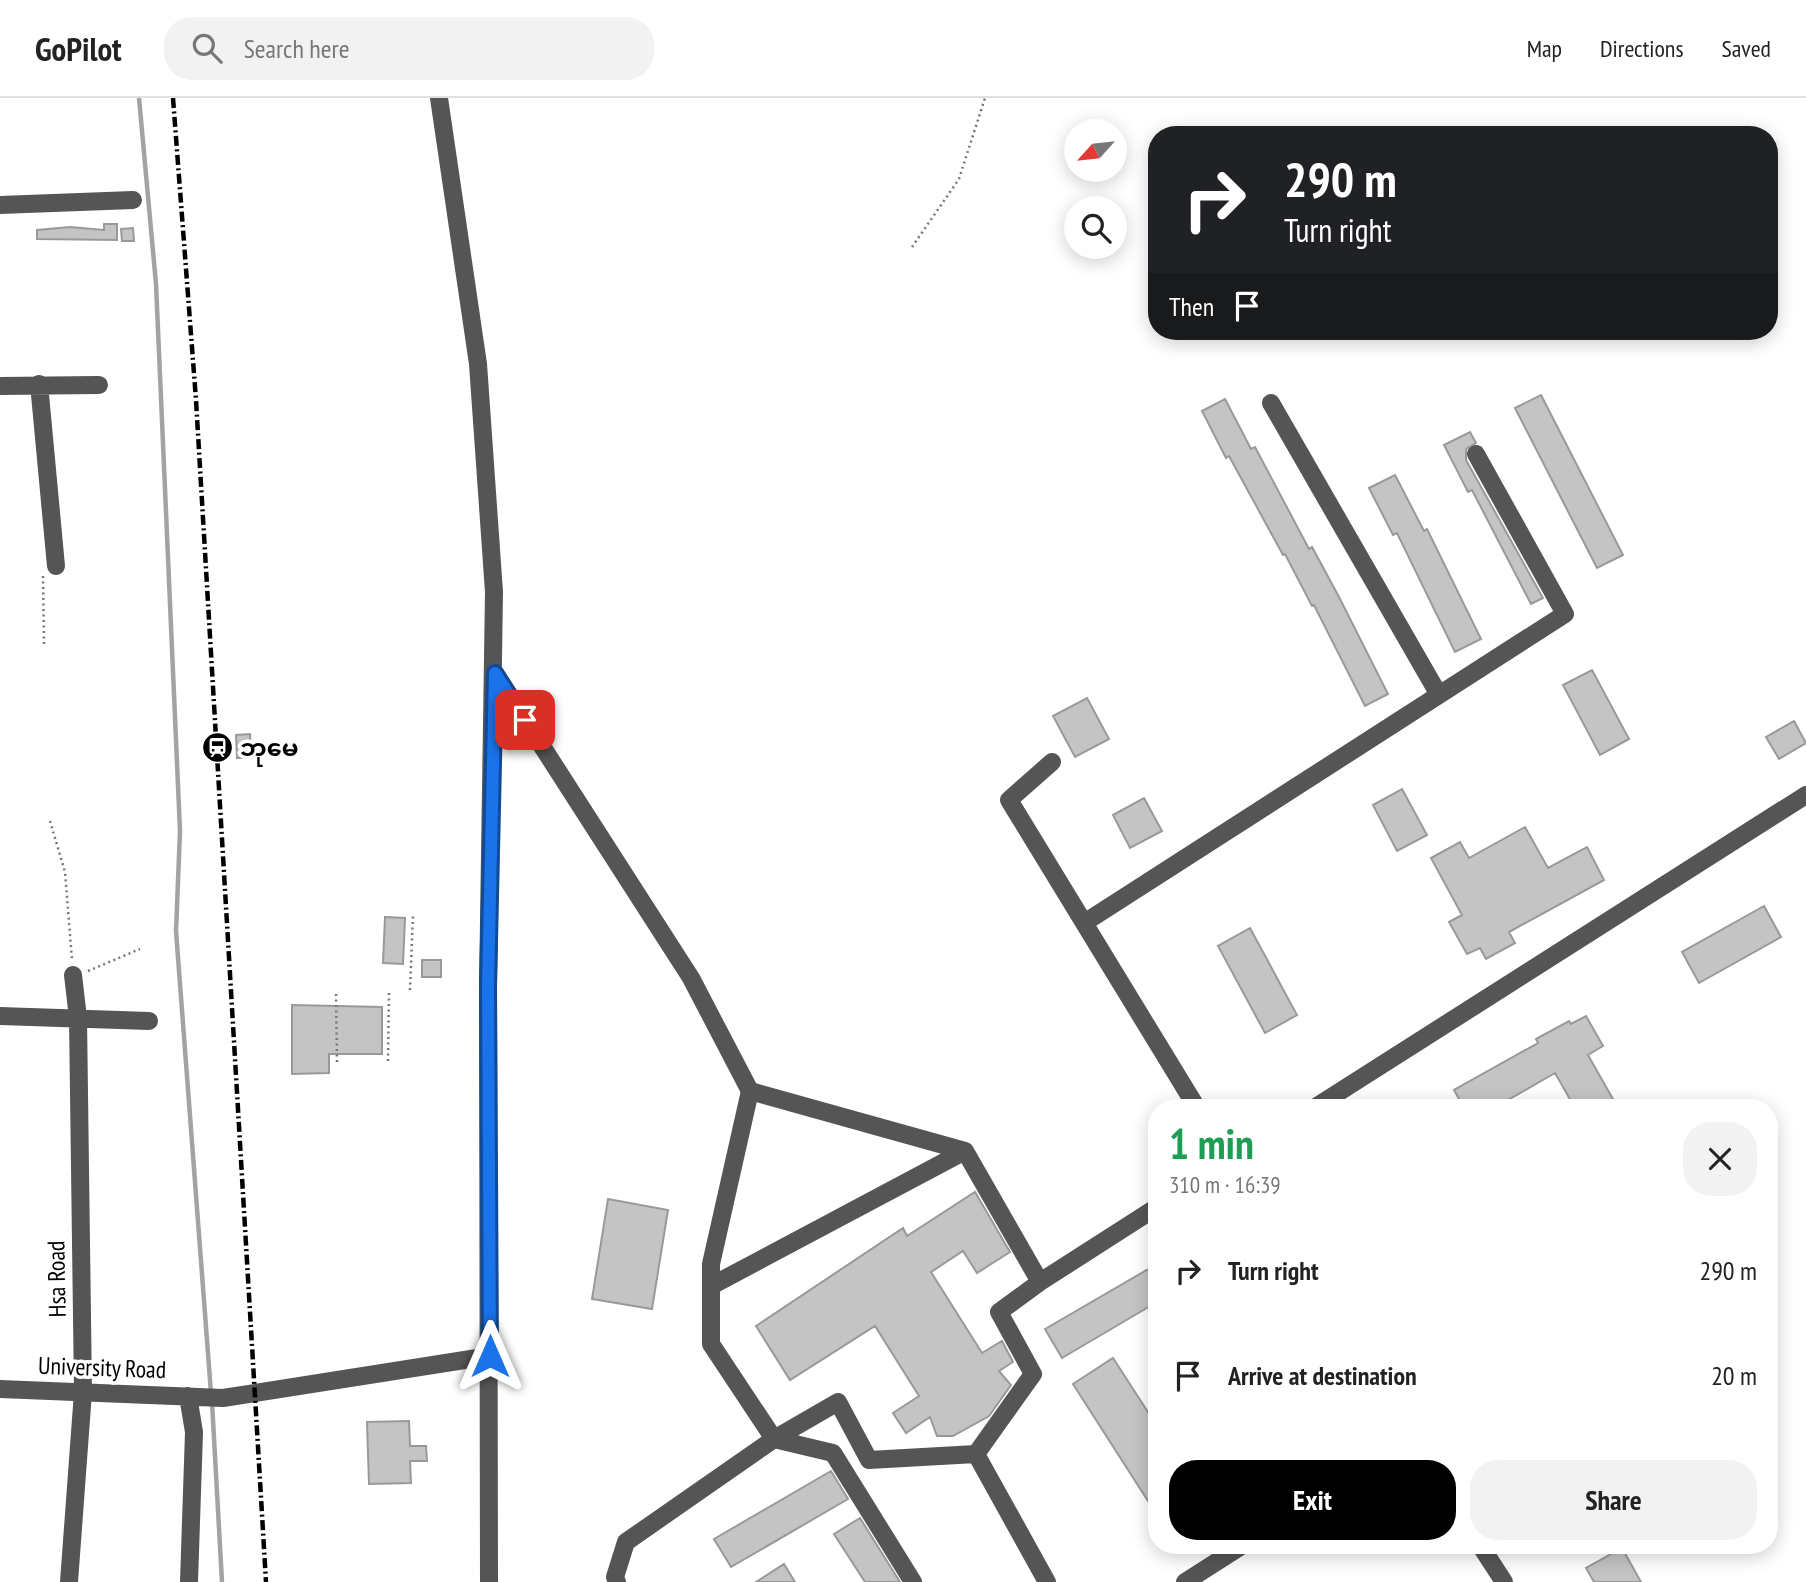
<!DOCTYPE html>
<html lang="en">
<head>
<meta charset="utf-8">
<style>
	body { margin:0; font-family:"PT Sans Narrow","Noto Sans Myanmar",sans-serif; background:#f2f2f2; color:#222; height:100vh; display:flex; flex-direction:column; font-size:26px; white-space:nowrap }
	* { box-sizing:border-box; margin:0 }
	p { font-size:23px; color:#767676 }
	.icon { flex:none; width:38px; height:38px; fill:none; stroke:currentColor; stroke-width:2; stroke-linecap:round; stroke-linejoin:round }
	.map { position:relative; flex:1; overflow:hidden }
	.sheet { position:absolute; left:1148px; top:1001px; width:630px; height:455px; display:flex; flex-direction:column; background:#fff; border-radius:28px; box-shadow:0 4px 18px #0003 }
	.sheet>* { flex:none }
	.guide { position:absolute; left:1148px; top:28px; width:630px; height:214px; border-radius:28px; box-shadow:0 4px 18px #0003; background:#202124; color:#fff; overflow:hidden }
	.needle { width:46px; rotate:243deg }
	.fabs { position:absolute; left:1064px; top:21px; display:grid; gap:14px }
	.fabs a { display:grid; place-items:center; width:63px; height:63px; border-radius:50%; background:#fff; box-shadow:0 4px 18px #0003; font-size:35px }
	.pin { position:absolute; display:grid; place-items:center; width:60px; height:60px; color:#fff; margin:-30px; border-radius:14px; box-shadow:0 4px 10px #0006 }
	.me { position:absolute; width:77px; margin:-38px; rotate:0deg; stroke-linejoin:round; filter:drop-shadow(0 0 5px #0008) }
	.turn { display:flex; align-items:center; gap:24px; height:147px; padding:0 21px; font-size:32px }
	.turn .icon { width:91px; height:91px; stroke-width:2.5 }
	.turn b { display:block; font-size:49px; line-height:60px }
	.then { display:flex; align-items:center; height:66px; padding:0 21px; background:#0003; gap:14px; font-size:26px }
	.round { display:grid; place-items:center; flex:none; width:74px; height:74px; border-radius:28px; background:#f2f2f2 }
	.headline { display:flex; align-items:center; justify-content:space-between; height:119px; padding:0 21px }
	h1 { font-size:42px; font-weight:600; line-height:52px; color:#1e9e55 }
	.action { display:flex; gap:14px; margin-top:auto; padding:14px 21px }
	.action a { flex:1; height:80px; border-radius:28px; background:#000; color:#fff; font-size:28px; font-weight:600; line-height:80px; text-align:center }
	.action a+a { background:#f2f2f2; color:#222 }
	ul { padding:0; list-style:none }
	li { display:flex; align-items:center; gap:21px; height:105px; padding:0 21px }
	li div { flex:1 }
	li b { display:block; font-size:26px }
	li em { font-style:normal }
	header { display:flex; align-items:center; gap:42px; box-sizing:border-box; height:98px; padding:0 35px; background:#fff; border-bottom:2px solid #e0e0e0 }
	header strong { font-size:33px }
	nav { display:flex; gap:38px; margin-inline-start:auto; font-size:24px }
	.search { width:490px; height:63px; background:#f2f2f2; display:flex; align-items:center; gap:18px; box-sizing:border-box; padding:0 24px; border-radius:28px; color:#767676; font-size:26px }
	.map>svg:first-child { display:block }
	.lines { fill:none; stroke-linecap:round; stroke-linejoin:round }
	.stream { stroke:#a3a3a3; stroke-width:4.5 }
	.building { fill:#c4c4c4; stroke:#999; stroke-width:2 }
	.path { stroke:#777; stroke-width:2.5; stroke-dasharray:2 3.5; stroke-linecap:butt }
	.minor { stroke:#555; stroke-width:18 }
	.rail { stroke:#000; stroke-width:4.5; stroke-dasharray:10 3.5 2 3.5; stroke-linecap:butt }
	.route-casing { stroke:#114b97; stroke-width:18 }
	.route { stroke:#1a73e8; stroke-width:12 }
	.labels { text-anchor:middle; stroke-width:7; stroke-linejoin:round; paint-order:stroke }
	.poi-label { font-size:24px; font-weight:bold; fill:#000; stroke:#fff; text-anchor:start }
	.street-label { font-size:24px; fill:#000; stroke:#fff }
</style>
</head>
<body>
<header>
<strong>GoPilot</strong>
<div class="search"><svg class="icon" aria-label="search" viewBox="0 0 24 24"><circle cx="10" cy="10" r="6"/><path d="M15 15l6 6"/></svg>Search here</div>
<nav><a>Map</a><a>Directions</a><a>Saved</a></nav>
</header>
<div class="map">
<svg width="1806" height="1484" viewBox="0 0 1806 1484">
	<rect width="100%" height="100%" fill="#fff"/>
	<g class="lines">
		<path class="stream" d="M 139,0 L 156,186 L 180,733 L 176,833 L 211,1295
			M 212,1304 L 222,1484"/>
	</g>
	<path class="building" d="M 104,126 L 117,126 L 117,142 L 37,141 L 37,132 L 70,129 L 104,132 Z
		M 133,130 L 134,143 L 122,143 L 121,131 Z
		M 1541,297 L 1623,457 L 1597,470 L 1515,310 Z
		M 1225,301 L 1251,351 L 1255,349 L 1309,451 L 1312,449 L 1339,499 L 1388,596 L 1365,608 L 1314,507 L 1312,508 L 1285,456 L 1283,457 L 1229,358 L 1226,360 L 1202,313 Z
		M 1470,334 L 1476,345 L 1466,351 L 1466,362 L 1543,500 L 1531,506 L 1472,392 L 1468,394 L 1444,347 Z
		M 1395,377 L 1424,433 L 1427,431 L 1481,541 L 1455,554 L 1397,435 L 1393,437 L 1369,390 Z
		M 1592,572 L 1629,641 L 1600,657 L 1563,587 Z
		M 1087,600 L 1109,641 L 1075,659 L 1053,618 Z
		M 1794,623 L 1806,645 L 1779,661 L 1766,639 Z
		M 250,636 L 251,660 L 237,660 L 236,637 Z
		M 1402,691 L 1427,737 L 1397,753 L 1373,707 Z
		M 1144,700 L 1162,733 L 1130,750 L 1113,717 Z
		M 1525,729 L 1548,770 L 1587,749 L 1604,782 L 1509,834 L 1515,845 L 1486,861 L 1480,850 L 1467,856 L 1449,824 L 1462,817 L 1431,760 L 1460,744 L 1469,760 Z
		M 1764,808 L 1781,839 L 1699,885 L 1682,854 Z
		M 385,819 L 405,820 L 403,866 L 383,865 Z
		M 1250,830 L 1297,917 L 1265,935 L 1218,848 Z
		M 422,862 L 441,862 L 441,879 L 422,879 Z
		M 292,907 L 382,909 L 382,956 L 329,956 L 329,975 L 292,976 Z
		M 1586,918 L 1603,948 L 1588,957 L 1618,1010 L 1575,1010 L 1555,975 L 1494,1010 L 1464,1010 L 1454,992 L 1538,945 L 1536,941 L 1569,923 L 1571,926 Z
		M 975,1094 L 1010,1154 L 977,1175 L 963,1153 L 931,1174 L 982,1255 L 1002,1243 L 1013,1264 L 999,1273 L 1011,1287 L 989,1318 L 953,1338 L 937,1338 L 930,1319 L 906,1335 L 893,1315 L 919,1298 L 875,1228 L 790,1282 L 756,1228 L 903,1130 L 907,1138 Z
		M 608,1101 L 668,1112 L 652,1211 L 592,1201 Z
		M 1157,1166 L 1157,1204 L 1062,1260 L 1045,1231 Z
		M 1113,1260 L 1157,1328 L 1157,1417 L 1073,1286 Z
		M 409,1323 L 410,1348 L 426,1348 L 427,1363 L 410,1363 L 411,1385 L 369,1386 L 367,1324 Z
		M 831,1373 L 848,1401 L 731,1469 L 714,1441 Z
		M 860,1420 L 900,1484 L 865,1484 L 834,1436 Z
		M 1622,1450 L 1641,1484 L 1594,1484 L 1586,1470 Z
		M 784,1466 L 795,1484 L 756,1484 Z"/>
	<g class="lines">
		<path class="path" d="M 912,149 L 959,81 L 985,0
			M 43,478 L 44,546
			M 50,723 L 65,774 L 72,862
			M 88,873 L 140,851
			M 410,892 L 413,817
			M 336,896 L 337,964
			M 388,963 L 389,893"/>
		<path class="minor" d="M 439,0 L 478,266 L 494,494 L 488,888 L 489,1484
			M 0,107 L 133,102
			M 39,286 L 56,468
			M 0,288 L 99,287
			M 1271,305 L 1439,597
			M 495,575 L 691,880 L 750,993 L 711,1166 L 711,1246 L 774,1341 L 838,1304 L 869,1362 L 976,1356 L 1047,1484
			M 1052,664 L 1009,702 L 1197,1010
			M 1084,825 L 1565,516 L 1476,356
			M 0,918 L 149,923
			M 750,993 L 965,1053 L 1040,1184 L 999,1214 L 1033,1276 L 976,1356
			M 1314,1010 L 1806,697
			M 1040,1184 L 1157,1109
			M 711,1188 L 965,1053
			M 0,1291 L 223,1300 L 490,1258
			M 188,1298 L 194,1334 L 189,1484
			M 1480,1447 L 1504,1484
			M 69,1484 L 83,1294 L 78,920 L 73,877
			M 617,1484 L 615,1479 L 626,1444 L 774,1341 L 833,1355 L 913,1484
			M 1185,1484 L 1243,1447"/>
		<path class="rail" d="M 173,0 L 196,302 L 266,1484"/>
	</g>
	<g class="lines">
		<defs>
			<path id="route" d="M 490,1258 L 488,888 L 495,575 L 525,622"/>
		</defs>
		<use href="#route" class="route-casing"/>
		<use href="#route" class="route"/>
	</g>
	<defs>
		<symbol id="station-disc" viewBox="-11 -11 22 22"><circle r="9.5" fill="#000" stroke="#fff"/><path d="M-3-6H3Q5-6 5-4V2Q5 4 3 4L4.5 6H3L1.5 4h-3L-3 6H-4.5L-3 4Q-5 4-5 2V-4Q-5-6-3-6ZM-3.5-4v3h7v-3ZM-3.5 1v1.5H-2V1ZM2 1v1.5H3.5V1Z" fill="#fff"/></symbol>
	</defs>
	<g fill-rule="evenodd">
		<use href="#station-disc" x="200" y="632" width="35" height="35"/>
	</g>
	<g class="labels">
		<g class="poi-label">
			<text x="240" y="658">ဘုမေ</text>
		</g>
		<g class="street-label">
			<text transform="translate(57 1181) rotate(-91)" y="8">Hsa Road</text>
			<text transform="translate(102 1270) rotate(2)" y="8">University Road</text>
		</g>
	</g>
</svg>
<div class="fabs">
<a><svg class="needle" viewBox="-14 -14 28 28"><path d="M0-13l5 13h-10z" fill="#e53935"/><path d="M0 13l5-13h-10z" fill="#767676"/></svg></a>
<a><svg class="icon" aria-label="search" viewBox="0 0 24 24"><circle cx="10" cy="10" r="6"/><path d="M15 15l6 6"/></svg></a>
</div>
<div class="pin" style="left:525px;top:622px;background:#d93025"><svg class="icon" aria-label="arrive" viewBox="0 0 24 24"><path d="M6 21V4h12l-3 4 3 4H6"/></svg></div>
<svg class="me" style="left:490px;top:1258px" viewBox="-20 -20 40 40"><path d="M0-17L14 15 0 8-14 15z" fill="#1a73e8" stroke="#fff" stroke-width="4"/></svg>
<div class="guide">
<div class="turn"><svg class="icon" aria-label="right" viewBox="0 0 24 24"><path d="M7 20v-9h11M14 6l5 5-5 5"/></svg><div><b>290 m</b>Turn right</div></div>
<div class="then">Then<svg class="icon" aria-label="arrive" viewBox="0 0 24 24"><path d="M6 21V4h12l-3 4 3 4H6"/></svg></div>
</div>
<section class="sheet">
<div class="headline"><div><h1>1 min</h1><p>310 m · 16:39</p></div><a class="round"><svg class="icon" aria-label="close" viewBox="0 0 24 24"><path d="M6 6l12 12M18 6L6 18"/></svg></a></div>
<ul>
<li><svg class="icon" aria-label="right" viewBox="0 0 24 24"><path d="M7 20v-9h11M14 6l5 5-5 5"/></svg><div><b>Turn right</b></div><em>290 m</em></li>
<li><svg class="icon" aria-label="arrive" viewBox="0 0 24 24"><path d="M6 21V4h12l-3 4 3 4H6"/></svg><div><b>Arrive at destination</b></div><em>20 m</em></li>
</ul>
<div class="action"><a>Exit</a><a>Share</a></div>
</section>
</div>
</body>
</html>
